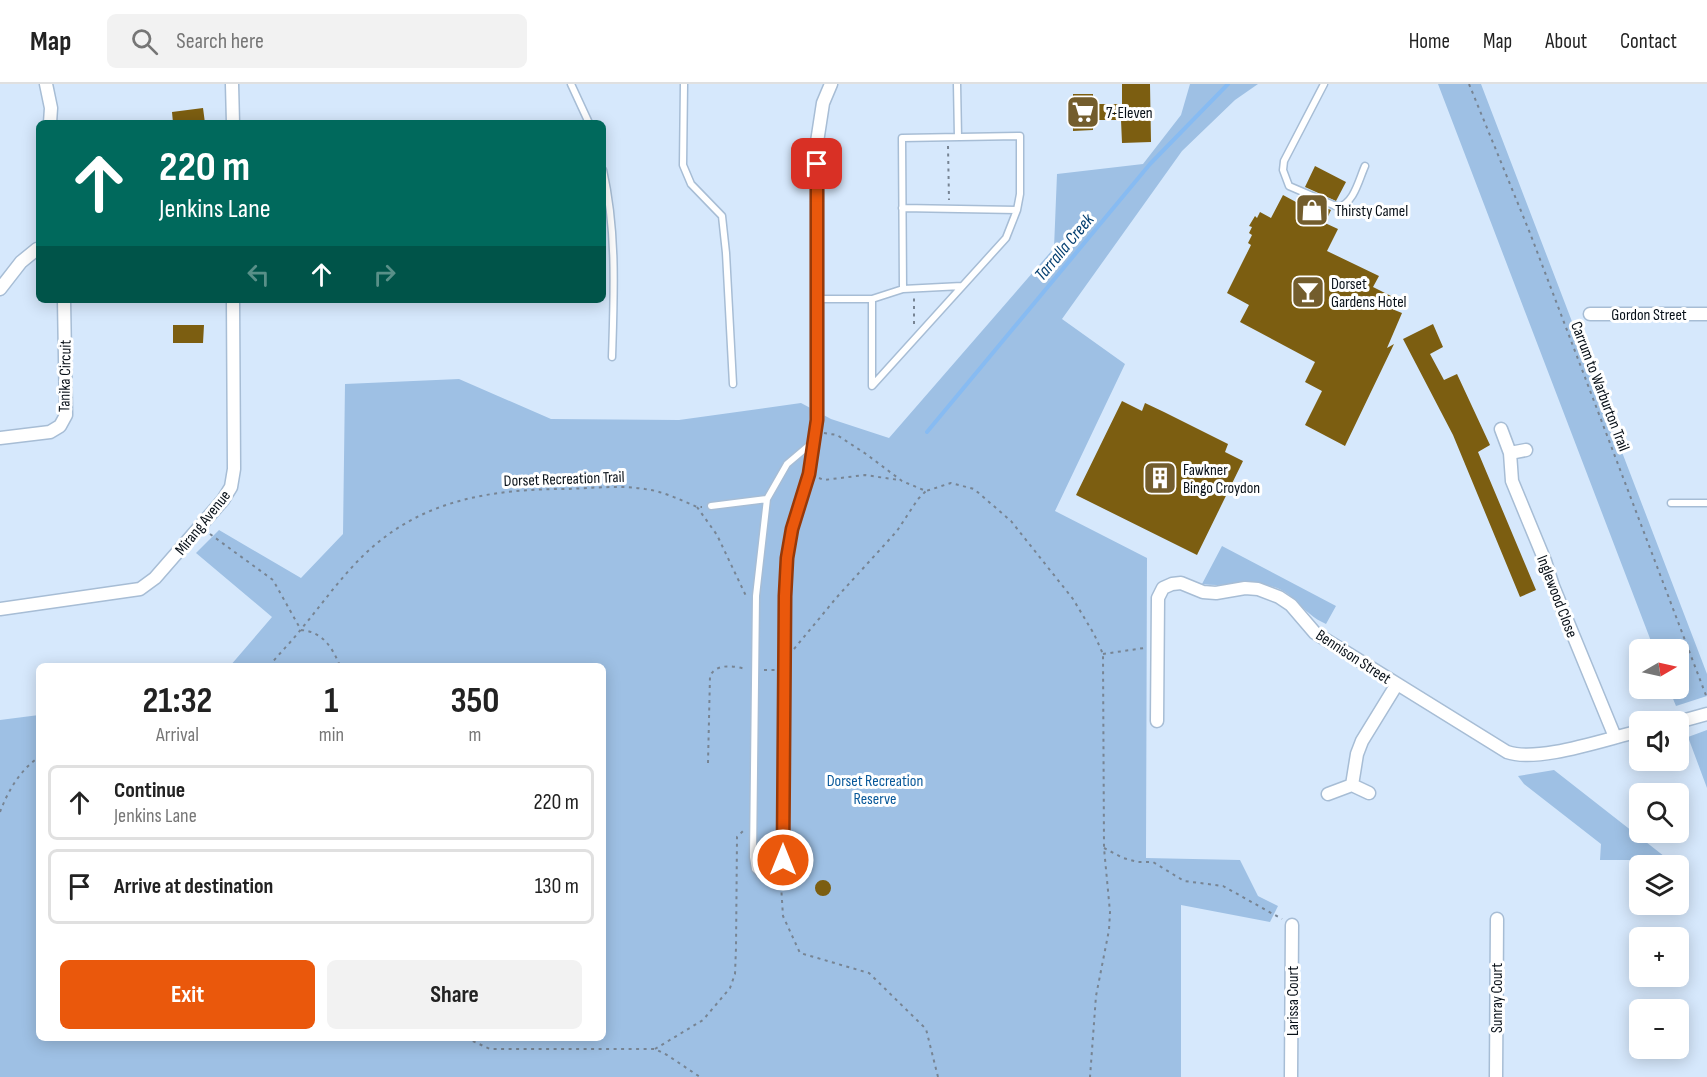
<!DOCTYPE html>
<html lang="en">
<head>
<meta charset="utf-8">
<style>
	body { margin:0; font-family:"Sofia Sans Condensed",sans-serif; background:#f2f2f2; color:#222; height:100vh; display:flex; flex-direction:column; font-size:22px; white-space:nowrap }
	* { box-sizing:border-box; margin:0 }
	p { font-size:20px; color:#767676 }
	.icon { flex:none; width:33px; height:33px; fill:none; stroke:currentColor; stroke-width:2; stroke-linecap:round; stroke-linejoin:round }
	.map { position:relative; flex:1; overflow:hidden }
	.drawer { position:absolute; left:36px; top:579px; width:570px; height:378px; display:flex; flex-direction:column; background:#fff; border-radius:9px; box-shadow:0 3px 15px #0003 }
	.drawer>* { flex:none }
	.hud { position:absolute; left:36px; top:36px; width:570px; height:183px; border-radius:9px; box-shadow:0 3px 15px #0003; background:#00695c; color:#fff; overflow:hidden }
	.needle { width:39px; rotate:81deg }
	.buttons { position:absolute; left:1629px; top:555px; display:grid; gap:12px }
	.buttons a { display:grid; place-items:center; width:60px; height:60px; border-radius:9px; background:#fff; box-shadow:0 3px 15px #0003; font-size:30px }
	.pin { position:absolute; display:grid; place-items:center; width:51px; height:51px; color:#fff; margin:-26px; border-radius:12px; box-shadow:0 3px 9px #0006 }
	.me { position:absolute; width:66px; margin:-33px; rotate:0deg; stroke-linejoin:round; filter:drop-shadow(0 0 4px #0008) }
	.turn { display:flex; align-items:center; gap:21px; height:126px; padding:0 24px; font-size:27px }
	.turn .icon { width:78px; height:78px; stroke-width:2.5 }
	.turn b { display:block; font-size:42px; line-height:51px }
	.lanes { display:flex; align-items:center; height:57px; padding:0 24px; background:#0003; justify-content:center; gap:30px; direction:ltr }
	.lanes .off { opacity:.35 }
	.eta { display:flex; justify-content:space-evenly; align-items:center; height:102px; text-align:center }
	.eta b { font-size:36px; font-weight:700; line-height:42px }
	.button { display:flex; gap:12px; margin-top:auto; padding:12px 24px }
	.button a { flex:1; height:69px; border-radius:9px; background:#ea580c; color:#fff; font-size:24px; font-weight:700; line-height:69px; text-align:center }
	.button a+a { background:#f2f2f2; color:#222 }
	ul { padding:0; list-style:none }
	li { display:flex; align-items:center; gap:18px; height:75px; margin:0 12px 9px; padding:0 12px; border:3px solid #e0e0e0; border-radius:9px }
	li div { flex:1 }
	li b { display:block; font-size:22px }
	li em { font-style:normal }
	header { display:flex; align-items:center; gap:36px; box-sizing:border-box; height:84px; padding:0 30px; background:#fff; border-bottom:2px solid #e0e0e0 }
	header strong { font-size:28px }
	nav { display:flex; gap:33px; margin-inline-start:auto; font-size:21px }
	.search { width:420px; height:54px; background:#f2f2f2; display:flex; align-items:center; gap:15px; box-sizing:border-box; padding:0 21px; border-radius:9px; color:#767676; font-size:22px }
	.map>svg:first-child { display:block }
	.green { fill:#9ec0e4 }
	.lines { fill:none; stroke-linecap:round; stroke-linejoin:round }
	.stream { stroke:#87bbf2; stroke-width:4 }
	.building { fill:#7c5e11 }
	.service-casing { stroke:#a7bdd5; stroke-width:9 }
	.minor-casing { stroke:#a7bdd5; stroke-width:15 }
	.path { stroke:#778493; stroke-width:2; stroke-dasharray:3 4.5; stroke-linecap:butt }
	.service { stroke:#fff; stroke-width:6 }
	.minor { stroke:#fff; stroke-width:12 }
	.route-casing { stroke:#983908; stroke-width:15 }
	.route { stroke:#ea580c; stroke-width:10 }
	.labels { text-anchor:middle; stroke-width:6; stroke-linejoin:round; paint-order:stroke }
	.poi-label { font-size:16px; fill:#081018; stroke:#fff; text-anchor:start }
	.street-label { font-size:16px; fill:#081018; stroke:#fff }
	.park-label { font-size:16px; fill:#085899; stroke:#fff }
	.water-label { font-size:18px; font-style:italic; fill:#043f70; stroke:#fff }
</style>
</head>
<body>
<header>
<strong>Map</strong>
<div class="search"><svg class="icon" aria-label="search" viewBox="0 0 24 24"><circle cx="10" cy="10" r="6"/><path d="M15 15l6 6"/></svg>Search here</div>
<nav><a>Home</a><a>Map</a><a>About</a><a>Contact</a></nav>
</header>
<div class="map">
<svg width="1707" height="993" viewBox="0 0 1707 993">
	<rect width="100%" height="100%" fill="#d6e8fc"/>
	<path class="green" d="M 1190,0 L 1258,0 L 1235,16 L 1182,67 L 1062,235 L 1125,280 L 1055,427 L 1147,474 L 1146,774 L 1240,776 L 1258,812 L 1278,822 L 1270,838 L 1181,821 L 1181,993 L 0,993 L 0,636 L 39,631 L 39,954 L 603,954 L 603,582 L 230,582 L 272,533 L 196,469 L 219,446 L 301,494 L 343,450 L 345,300 L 459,295 L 551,335 L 679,336 L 801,319 L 831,335 L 889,354 L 1054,164 L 1057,90 L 1143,80 L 1181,31 Z
		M 1438,0 L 1481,0 L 1707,590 L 1707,612 L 1676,622 L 1669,605 L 1678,604 L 1678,566 L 1654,565 Z
		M 1222,462 L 1336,522 L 1326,540 C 1320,537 1314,534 1310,530 C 1298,521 1291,509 1277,504 C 1252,495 1227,504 1202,500 Z
		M 1707,646 L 1707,704 L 1688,653 Z
		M 1554,686 L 1669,776 L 1600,776 L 1601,760 L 1524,700 L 1518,692 Z"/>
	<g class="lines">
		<path class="stream" d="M 927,348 L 1150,80 L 1228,0"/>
	</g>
	<path class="building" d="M 1122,0 L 1150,0 L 1151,58 L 1122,59 L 1121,36 L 1093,36 L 1093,46 L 1073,47 L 1073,10 L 1093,10 L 1093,20 L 1122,20 Z
		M 203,24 L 205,39 L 173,39 L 172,28 Z
		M 1315,82 L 1346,98 L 1336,117 L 1305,103 Z
		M 1283,111 L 1296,118 L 1298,112 L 1331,126 L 1325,139 L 1338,145 L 1327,167 L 1379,192 L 1373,203 L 1397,215 L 1392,225 L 1402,229 L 1387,264 L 1394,260 L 1345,362 L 1305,341 L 1322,307 L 1305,298 L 1315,278 L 1240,238 L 1249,221 L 1227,209 L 1251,161 L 1248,159 L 1252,151 L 1249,149 L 1252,143 L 1249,142 L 1255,132 L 1257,134 L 1260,128 L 1271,134 Z
		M 1433,240 L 1443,263 L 1430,270 L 1444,296 L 1457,290 L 1490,361 L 1478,368 L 1536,506 L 1520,513 L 1453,351 L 1403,255 Z
		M 173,241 L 204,241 L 203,259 L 173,259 Z
		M 1122,317 L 1142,327 L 1145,319 L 1164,328 L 1228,360 L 1225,368 L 1243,377 L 1197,471 L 1076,411 Z
		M815 804a8 8 0 1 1 16 0a8 8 0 1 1-16 0Z"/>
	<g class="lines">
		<defs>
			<path id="service" d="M 571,0 L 589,39
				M 684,0 L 683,81 L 691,100 L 722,132 L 726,169 L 733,300
				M 957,0 L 958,53
				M 1324,0 L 1284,77 L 1283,86 L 1289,102 L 1338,123 C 1354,120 1359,95 1365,82
				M 603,86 C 617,148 614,210 612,273
				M 902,124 L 1017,126
				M 817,215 L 872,215 L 903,205 L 962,202
				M 872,215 L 872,302 L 1006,154 L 1017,126 L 1020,110 L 1020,52 L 902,54 L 903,205
				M 813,358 L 787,380 L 767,415 L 756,512 L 753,773 L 755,785 L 762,792 L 774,793 L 780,786 L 783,776 L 785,512 L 787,474 L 792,445 L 809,390 L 817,336
				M 1671,419 L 1707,419
				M 711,422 L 767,415"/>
			<path id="minor" d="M 46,0 L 51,24 L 50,39
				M 232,0 L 233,39
				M 0,205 L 21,178 L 37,165
				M 1590,230 L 1707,230
				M 817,336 L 817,58 L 823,19 L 831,0
				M 1501,345 L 1510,369 L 1526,366
				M 0,354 L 50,348 L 60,342 L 66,331 L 64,216
				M 1510,369 L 1512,397 L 1545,477 L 1553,502 L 1615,653
				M 0,525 L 140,505 L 155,494 L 223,416 L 231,403 L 234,385 L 233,216
				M 1157,637 L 1158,514 L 1163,504 L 1172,500 L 1181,499 L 1203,508 L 1216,509 L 1245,504 L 1258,505 L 1279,513 L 1291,521 L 1315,549 L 1507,668 C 1538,679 1605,655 1640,647
				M 1678,638 L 1707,630
				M 1352,701 L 1357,670 L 1362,657 L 1397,600
				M 1328,710 L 1352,701 L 1369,709
				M 1291,993 L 1292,841
				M 1496,993 L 1497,835"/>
		</defs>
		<use href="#service" class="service-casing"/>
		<use href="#minor" class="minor-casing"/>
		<path class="path" d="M 1469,0 L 1530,149 L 1707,614
			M 948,62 L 949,116
			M 914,240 L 914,213
			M 824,349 L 837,351 L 866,370 L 902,397 L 926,407 L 951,399 L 974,405 L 1011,437 L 1073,515 L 1094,550 L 1103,570 L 1104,764 L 1110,828 L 1109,846 L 1096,912 L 1090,993
			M 819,394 L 824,396 L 865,391 L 899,396
			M 697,423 L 717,451 L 746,512
			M 210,450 L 273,496 L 301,546
			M 301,546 C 323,548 332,563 340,582
			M 794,565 L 837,513 L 897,447 L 918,415 L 926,407
			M 1103,570 L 1144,564
			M 269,582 C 280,569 292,557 302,544 C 327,514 350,480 381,456 C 435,413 501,405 567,405 C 593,404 620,401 645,405 C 662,407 681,416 697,423 L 702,423
			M 764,586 L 776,586
			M 708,679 L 710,592 C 716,579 734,582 746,585
			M 0,728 C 8,707 20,686 39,673
			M 1104,764 L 1123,774 L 1138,778 L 1153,778 L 1184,797 L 1223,802 L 1282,835
			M 781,801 L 783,832 L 800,869 L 869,889 L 926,945 L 938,993
			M 466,954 L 490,965 L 655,965 L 667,971 L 700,993
			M 655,965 L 703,936 L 730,904 L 735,890 L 736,864 L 737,753 L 743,747"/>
		<use href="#service" class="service"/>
		<use href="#minor" class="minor"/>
	</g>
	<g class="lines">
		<defs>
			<path id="route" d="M 783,776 L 785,512 L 787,474 L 792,445 L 809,390 L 817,336 L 817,80"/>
		</defs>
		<use href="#route" class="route-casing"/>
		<use href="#route" class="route"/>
	</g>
	<defs>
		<symbol id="supermarket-square" viewBox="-11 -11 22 22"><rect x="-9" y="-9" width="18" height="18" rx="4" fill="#735d2d" stroke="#fff"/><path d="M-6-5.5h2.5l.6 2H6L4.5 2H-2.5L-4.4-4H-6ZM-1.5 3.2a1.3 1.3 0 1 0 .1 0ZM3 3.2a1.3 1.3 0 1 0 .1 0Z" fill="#fff"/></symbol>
		<symbol id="shop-square" viewBox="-11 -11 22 22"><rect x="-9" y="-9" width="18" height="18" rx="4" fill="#735d2d" stroke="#fff"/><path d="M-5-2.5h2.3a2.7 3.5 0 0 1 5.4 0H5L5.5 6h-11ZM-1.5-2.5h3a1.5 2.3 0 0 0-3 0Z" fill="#fff"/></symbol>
		<symbol id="bar-square" viewBox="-11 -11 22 22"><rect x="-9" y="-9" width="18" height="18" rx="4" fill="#735d2d" stroke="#fff"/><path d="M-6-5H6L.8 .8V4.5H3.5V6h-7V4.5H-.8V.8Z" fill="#fff"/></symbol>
		<symbol id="building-square" viewBox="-11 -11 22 22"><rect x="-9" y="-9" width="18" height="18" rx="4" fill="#735d2d" stroke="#fff"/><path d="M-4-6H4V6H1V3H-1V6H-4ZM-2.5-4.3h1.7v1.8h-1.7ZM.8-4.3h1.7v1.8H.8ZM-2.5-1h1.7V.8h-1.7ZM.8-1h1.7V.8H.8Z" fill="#fff"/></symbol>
	</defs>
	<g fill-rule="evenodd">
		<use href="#supermarket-square" x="1064" y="9" width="38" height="38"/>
		<use href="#shop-square" x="1293" y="107" width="38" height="38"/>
		<use href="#bar-square" x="1289" y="189" width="38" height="38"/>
		<use href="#building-square" x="1141" y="375" width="38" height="38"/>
	</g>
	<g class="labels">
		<g class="poi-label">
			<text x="1106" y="34">7-Eleven</text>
			<text x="1335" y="132">Thirsty Camel</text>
			<text x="1331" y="205">Dorset<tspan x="1331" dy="18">Gardens Hotel</tspan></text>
			<text x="1183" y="391">Fawkner<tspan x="1183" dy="18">Bingo Croydon</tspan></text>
		</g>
		<g class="street-label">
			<text x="1649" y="236">Gordon Street</text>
			<text transform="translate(64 292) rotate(-89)" y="6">Tanika Circuit</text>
			<text transform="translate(1601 302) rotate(69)" y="6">Carrum to Warburton Trail</text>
			<text transform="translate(564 394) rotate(-2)" y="6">Dorset Recreation Trail</text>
			<text transform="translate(202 438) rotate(-51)" y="6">Mirang Avenue</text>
			<text transform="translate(1558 512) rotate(69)" y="6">Inglewood Close</text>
			<text transform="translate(1354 572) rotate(33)" y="6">Bennison Street</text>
			<text transform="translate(1496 914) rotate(-90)" y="6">Sunray Court</text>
			<text transform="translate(1292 917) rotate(-90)" y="6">Larissa Court</text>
		</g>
		<g class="park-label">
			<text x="875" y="702">Dorset Recreation<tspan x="875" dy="18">Reserve</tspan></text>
		</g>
		<g class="water-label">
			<text transform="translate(1064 163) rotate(-50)" y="6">Tarralla Creek</text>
		</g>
	</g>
</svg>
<div class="buttons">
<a><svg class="needle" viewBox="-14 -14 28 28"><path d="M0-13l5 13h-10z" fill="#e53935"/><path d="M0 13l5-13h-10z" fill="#767676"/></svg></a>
<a><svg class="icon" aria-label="sound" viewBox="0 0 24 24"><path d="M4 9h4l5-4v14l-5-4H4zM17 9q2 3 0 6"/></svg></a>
<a><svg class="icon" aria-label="search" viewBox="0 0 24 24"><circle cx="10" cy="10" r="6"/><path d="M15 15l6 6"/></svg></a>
<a><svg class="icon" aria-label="layers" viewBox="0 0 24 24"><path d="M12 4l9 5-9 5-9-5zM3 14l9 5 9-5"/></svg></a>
<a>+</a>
<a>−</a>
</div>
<div class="pin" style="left:817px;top:80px;background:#d93025"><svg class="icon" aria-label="arrive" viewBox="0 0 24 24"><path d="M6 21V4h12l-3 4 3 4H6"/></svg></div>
<svg class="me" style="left:783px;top:776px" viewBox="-20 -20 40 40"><circle r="17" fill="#ea580c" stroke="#fff" stroke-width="3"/><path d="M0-11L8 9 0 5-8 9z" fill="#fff"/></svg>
<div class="hud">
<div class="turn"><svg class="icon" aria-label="ahead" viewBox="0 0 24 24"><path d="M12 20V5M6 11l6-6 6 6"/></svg><div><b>220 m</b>Jenkins Lane</div></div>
<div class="lanes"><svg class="icon off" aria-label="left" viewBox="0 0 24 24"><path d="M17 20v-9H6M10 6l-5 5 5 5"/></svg><svg class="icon" aria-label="ahead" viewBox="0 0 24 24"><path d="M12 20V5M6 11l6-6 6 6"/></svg><svg class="icon off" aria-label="right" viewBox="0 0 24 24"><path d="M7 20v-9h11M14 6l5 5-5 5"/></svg></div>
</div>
<section class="drawer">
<div class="eta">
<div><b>21:32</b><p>Arrival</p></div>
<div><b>1</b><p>min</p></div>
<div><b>350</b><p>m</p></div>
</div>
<ul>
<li><svg class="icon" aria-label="ahead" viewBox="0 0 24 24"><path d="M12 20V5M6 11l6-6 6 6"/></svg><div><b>Continue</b><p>Jenkins Lane</p></div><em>220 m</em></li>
<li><svg class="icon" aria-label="arrive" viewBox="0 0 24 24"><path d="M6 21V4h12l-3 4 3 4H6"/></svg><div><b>Arrive at destination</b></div><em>130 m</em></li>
</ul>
<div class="button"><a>Exit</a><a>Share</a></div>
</section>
</div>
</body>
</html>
